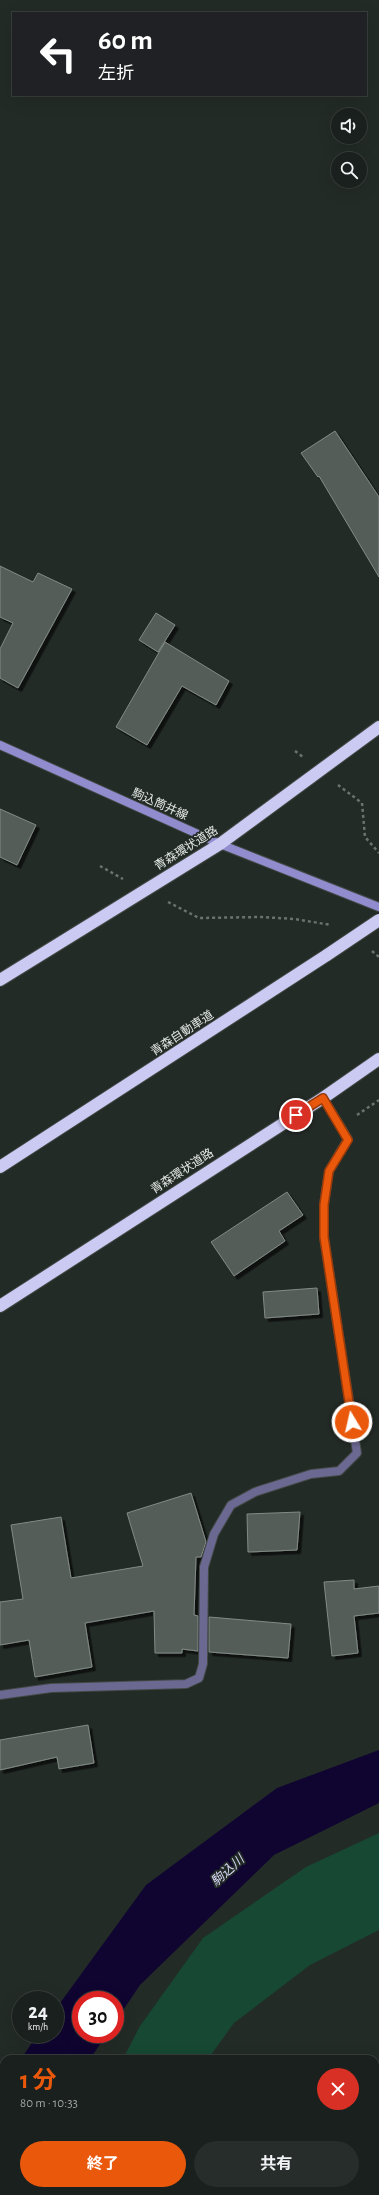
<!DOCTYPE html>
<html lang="ja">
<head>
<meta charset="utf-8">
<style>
	body { margin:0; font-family:"Alegreya Sans","Noto Sans JP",sans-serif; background:#272d2a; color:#f1f3f6; height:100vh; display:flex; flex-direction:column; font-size:15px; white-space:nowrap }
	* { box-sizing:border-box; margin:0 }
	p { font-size:13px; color:#9fa3a4 }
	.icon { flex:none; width:22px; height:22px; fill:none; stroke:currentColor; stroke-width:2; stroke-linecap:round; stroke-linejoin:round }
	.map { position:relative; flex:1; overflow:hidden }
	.drawer { position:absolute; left:0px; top:2055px; width:379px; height:140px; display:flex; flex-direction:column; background:#1a201d; border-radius:12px 12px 0 0; box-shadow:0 4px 16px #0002,0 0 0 1px #383e3b }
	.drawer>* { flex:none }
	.guide { position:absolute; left:12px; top:12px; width:355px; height:84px; border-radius:0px; box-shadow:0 4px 16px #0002,0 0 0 1px #383e3b; background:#202124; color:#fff; overflow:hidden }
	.controls { position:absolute; left:331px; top:108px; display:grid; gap:8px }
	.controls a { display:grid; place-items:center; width:36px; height:36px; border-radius:50%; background:#1a201d; box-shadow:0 4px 16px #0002,0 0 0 1px #383e3b; font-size:20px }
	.speed { position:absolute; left:12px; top:1991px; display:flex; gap:8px; font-size:20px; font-weight:700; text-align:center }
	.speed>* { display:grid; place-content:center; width:52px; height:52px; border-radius:50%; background:#1a201d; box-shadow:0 4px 16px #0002,0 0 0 1px #383e3b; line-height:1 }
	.speed small { font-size:10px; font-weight:400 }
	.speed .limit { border:6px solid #d22; background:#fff; color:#111 }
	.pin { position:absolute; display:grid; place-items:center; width:34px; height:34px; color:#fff; margin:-17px; border:2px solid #fff; border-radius:50%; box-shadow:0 1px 4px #0007 }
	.me { position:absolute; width:44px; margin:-22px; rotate:351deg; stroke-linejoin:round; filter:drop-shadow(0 0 3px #0008) }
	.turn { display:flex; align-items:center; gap:14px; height:84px; padding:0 20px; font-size:18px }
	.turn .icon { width:52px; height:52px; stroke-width:2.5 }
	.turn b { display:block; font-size:28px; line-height:34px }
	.round { display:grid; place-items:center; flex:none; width:42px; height:42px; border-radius:21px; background:#272d2a }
	.summary { display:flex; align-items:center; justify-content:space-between; height:68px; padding:0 20px }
	h1 { font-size:24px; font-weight:700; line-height:30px; color:#ea580c }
	.action { display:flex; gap:8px; margin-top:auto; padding:8px 20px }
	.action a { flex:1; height:46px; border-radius:24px; background:#ea580c; color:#fff; font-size:16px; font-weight:700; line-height:46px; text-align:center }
	.action a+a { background:#272d2a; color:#f1f3f6 }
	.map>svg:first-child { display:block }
	.green { fill:#164833 }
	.water { fill:#100531 }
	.building { fill:#555d59; stroke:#828b86; filter:url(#shadow) }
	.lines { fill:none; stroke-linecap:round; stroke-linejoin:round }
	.street-casing { stroke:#424945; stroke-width:10 }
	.secondary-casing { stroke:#424945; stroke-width:10 }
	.highway-casing { stroke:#424945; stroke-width:14 }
	.path { stroke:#6c736f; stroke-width:2.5; stroke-dasharray:3 3; stroke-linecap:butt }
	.street { stroke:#6b6892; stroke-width:8 }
	.secondary { stroke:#918cce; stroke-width:8 }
	.highway { stroke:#cbcaf3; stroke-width:12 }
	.highway-bridge-casing { stroke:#424945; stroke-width:14; stroke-linecap:butt }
	.highway-bridge { stroke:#cbcaf3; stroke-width:12 }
	.route-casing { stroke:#983908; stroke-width:10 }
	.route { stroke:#ea580c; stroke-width:7 }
	.labels { text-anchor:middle; stroke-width:3.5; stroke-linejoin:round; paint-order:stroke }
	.street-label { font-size:12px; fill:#e3e8e5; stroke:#232b27 }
	.water-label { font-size:13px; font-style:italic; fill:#dbdafb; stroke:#232b27 }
</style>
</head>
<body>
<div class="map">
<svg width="379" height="2195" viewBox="0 0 379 2195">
	<defs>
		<filter id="shadow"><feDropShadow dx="3.5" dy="3.5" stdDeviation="0" flood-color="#0009"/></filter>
	</defs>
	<rect width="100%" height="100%" fill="#232b27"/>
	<path class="green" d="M 379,1833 L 379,1930 L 310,1965 L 234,2023 L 208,2059 L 123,2059 L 140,2026 L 203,1938 L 306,1867 Z
		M 65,2191 L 114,2191 L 112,2195 L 67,2195 Z"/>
	<path class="water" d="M 379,1750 L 379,1803 L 274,1855 L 140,1985 L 115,2022 L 115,2000 L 81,2000 L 81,2034 L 107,2034 L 90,2059 L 21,2059 L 38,2034 L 55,2034 L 55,2010 L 146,1885 L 277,1788 Z
		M 4,2084 L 4,2182 L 0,2188 L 0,2090 Z"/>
	<path class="building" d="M 335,431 L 379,497 L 379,577 L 319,476 L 318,477 L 301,453 Z
		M 0,566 L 33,582 L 38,573 L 72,589 L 18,688 L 0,678 L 0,649 L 13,623 L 0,617 Z
		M 156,613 L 175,625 L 158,652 L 139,640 Z
		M 165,642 L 229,681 L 216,705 L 182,686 L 147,745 L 116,727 Z
		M 0,809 L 36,825 L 17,865 L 0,857 Z
		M 287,1192 L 303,1215 L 279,1231 L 285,1241 L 234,1276 L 211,1242 Z
		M 317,1288 L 319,1314 L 265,1318 L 263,1292 Z
		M 191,1493 L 206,1542 L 201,1557 L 196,1557 L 194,1615 L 198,1616 L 198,1651 L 182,1649 L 182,1653 L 155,1653 L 154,1611 L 85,1623 L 92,1667 L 35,1677 L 29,1640 L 0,1645 L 0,1602 L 23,1599 L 11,1525 L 61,1517 L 71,1578 L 143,1566 L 127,1513 Z
		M 300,1512 L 297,1550 L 248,1552 L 247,1514 Z
		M 354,1580 L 354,1589 L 379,1586 L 379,1613 L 354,1616 L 358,1653 L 332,1656 L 324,1582 Z
		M 209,1617 L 291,1624 L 288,1658 L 209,1652 Z
		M 88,1725 L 94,1763 L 59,1769 L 57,1757 L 0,1770 L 0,1740 Z"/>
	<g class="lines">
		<defs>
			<path id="street" d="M 0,1695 L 51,1688 L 186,1684 L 199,1678 L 203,1664 L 204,1567 L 214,1534 L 231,1505 L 255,1492 L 311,1474 L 339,1471 L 357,1453 L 324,1237 L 324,1205 L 329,1171 L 348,1139 L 323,1098"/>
			<path id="secondary" d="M 0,745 L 220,844 L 379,907
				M 0,2172 L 4,2182
				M 8,2191 L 9,2195"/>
			<path id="highway" d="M 0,980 L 220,844 L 379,727
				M 0,1167 L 327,955
				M 0,1306 L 323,1098 L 379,1059"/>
		</defs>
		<use href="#street" class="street-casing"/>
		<use href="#secondary" class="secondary-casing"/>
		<use href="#highway" class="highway-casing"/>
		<path class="path" d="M 295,751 L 303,757
			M 338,785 L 362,803 L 365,837 L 379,853
			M 100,866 L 123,879
			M 168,902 L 199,918 L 261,917 L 295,919 L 331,925
			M 372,951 L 379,957
			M 357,1115 L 379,1100"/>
		<use href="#street" class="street"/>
		<use href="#secondary" class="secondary"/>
		<use href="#highway" class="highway"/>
		<defs>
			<path id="highway-bridge" d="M 327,955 L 379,920"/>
		</defs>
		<use href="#highway-bridge" class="highway-bridge-casing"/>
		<use href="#highway-bridge" class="highway-bridge"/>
	</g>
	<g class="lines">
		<defs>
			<path id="route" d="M 296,1115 L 323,1098 L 348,1140 L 329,1171 L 324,1205 L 324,1237 L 352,1422"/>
		</defs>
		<use href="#route" class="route-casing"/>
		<use href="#route" class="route"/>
	</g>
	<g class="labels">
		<g class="street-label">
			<text transform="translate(160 804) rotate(24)" y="4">駒込筒井線</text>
			<text transform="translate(186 848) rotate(-32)" y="4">青森環状道路</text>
			<text transform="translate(182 1033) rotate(-33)" y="4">青森自動車道</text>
			<text transform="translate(182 1171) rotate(-33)" y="4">青森環状道路</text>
		</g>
		<g class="water-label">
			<text transform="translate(227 1870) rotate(-42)" y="5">駒込川</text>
		</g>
	</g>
</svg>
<div class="controls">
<a><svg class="icon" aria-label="sound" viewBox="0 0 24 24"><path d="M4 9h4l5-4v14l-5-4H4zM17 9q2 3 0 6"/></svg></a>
<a><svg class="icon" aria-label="search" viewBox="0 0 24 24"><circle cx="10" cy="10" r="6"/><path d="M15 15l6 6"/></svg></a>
</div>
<div class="speed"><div>24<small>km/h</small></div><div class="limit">30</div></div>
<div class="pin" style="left:296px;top:1115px;background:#d93025"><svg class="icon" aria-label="arrive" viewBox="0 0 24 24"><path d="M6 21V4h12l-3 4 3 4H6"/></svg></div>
<svg class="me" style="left:352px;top:1422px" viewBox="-20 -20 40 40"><circle r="17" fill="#ea580c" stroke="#fff" stroke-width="3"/><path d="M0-11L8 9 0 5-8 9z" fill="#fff"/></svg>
<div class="guide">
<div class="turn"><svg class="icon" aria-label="left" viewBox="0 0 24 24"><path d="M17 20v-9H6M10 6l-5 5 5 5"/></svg><div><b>60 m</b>左折</div></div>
</div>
<section class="drawer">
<div class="summary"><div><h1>1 分</h1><p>80 m · 10:33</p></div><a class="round" style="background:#d93025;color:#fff"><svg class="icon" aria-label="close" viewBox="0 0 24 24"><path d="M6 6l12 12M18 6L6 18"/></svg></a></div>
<div class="action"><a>終了</a><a>共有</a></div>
</section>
</div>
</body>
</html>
